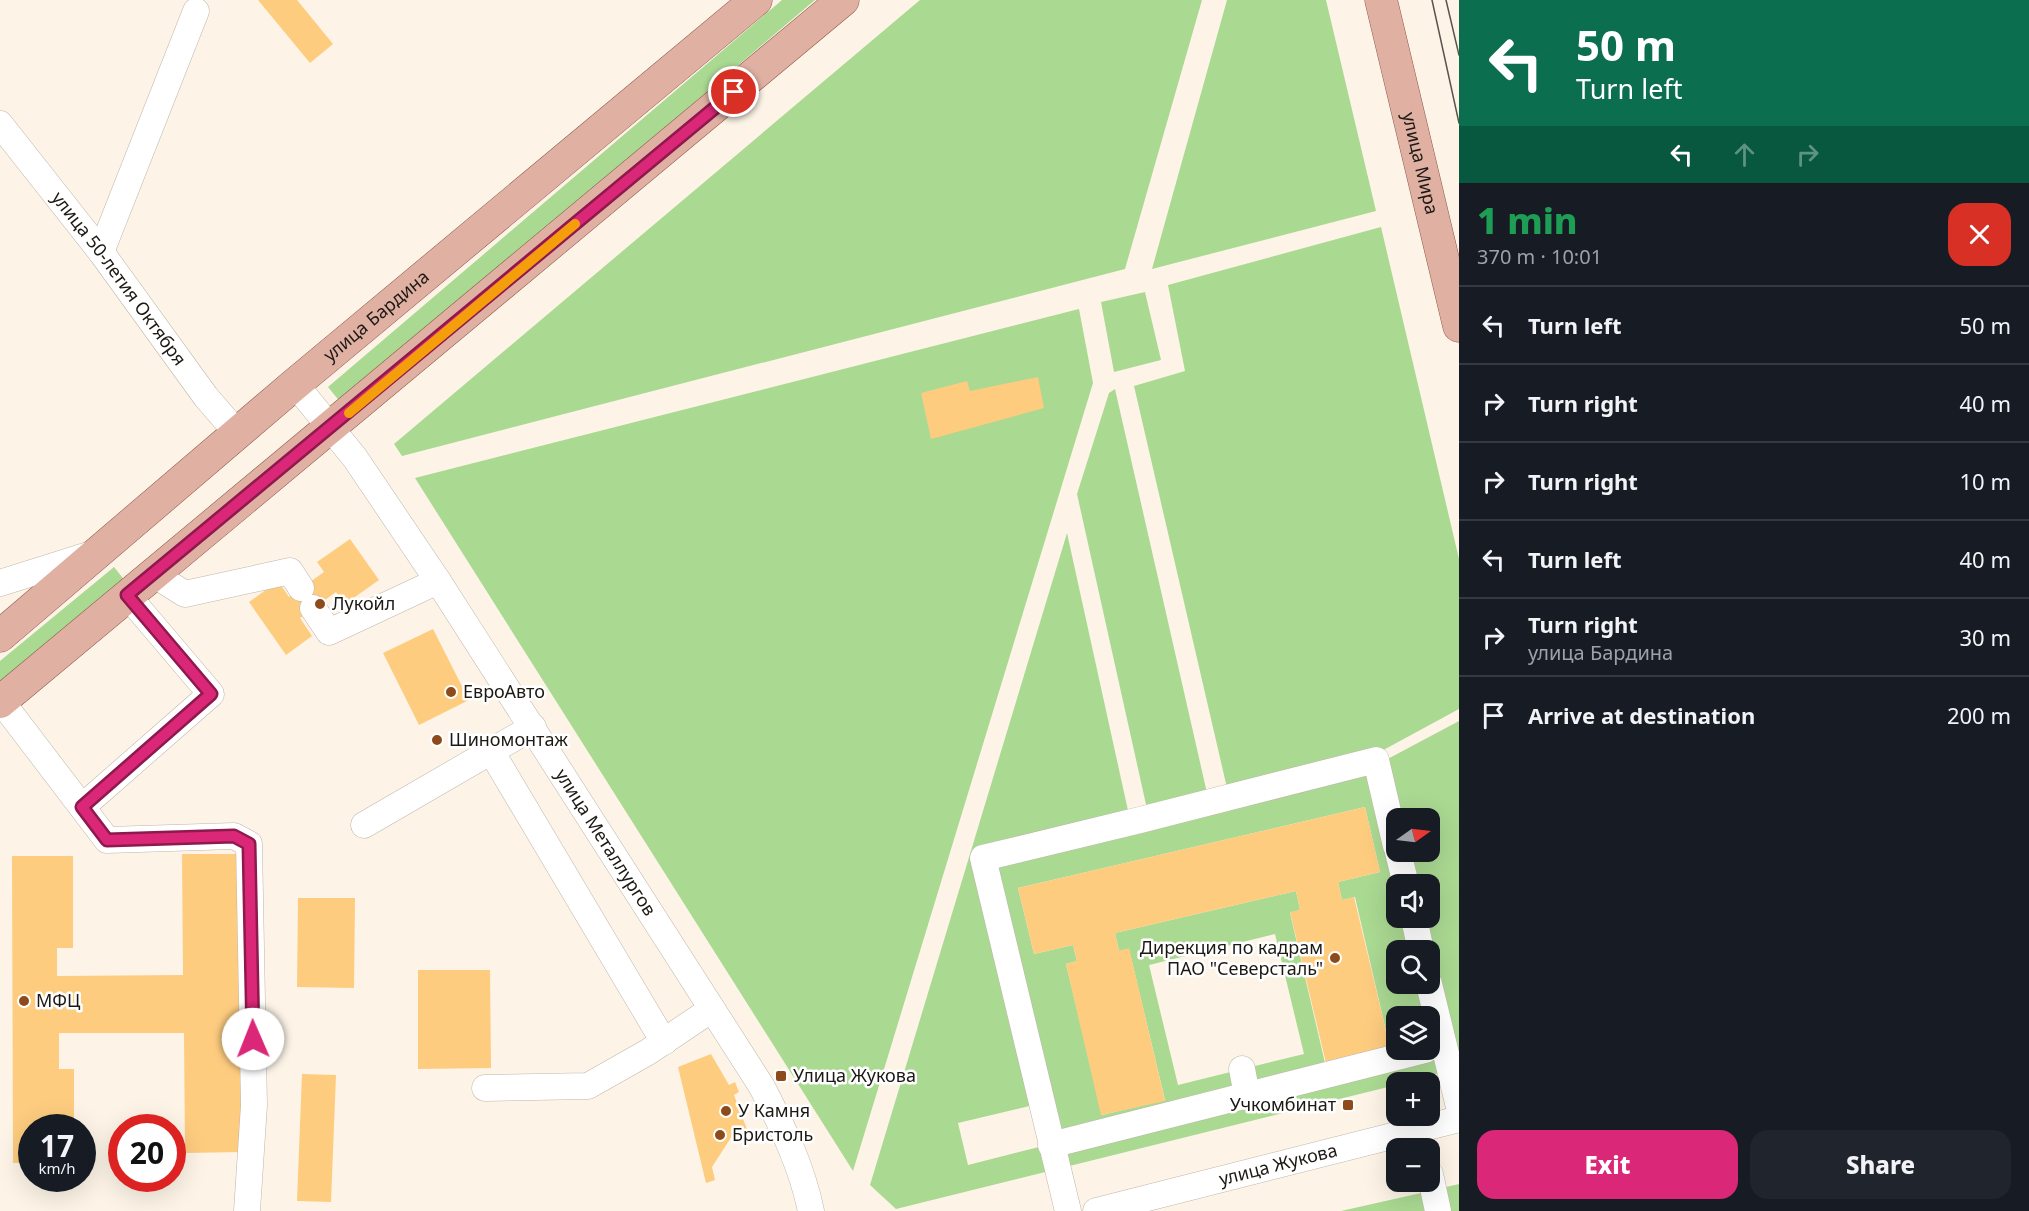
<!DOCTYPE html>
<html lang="en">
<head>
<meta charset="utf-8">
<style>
	body { margin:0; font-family:"Noto Sans",sans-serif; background:#20242c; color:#f1f3f6; height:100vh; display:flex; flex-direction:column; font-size:22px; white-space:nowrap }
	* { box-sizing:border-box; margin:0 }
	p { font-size:20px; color:#9ea1a6 }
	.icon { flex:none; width:33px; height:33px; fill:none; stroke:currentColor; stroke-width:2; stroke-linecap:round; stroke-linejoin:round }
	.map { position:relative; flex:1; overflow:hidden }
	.panel { display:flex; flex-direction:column; background:#171b24; width:570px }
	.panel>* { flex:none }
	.guide { background:#0b6e4f; color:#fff; overflow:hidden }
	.needle { width:39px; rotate:76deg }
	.buttons { position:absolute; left:1386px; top:808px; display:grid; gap:12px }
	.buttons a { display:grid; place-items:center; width:54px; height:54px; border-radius:12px; background:#171b24; box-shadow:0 6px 24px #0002; font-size:30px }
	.speed { position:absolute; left:18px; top:1114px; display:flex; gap:12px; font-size:30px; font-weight:700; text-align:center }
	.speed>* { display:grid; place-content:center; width:78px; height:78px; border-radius:50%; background:#171b24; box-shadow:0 6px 24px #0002; line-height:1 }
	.speed small { font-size:15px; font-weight:400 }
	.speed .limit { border:9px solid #d22; background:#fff; color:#111 }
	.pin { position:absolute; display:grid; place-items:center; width:51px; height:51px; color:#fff; margin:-26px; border:3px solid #fff; border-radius:50%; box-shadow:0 2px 6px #0007 }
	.me { position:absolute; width:66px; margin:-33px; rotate:359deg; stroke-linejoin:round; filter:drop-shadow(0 0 4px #0008) }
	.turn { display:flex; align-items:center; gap:21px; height:126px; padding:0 18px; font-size:27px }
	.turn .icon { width:78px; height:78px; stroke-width:2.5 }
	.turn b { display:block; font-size:42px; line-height:51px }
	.lanes { display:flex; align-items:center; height:57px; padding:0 18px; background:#0003; justify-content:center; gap:30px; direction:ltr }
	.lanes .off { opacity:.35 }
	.round { display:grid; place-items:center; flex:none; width:63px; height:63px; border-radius:18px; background:#20242c }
	.overview { display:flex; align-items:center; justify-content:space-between; height:102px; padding:0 18px }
	h1 { font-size:36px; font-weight:800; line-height:45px; color:#1e9e55 }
	.action { display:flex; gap:12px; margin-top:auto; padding:12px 18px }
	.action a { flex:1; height:69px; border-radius:18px; background:#db2777; color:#fff; font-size:24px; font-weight:800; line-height:69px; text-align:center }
	.action a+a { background:#20242c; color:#f1f3f6 }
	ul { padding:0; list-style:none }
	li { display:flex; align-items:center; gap:18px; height:78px; padding:0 18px; border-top:2px solid #363941 }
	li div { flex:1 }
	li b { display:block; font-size:22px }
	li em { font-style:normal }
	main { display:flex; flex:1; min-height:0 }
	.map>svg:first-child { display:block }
	.green { fill:#aad992; fill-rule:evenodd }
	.building { fill:#fdcc7f }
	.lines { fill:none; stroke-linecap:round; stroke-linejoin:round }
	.minor-casing { stroke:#beb6a9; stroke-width:27 }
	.major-casing { stroke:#8e5949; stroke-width:33 }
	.minor { stroke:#fff; stroke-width:26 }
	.major { stroke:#e0b0a3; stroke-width:32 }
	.tram { stroke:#58534c; stroke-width:1.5 }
	.route-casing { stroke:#8e194d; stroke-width:15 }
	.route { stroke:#db2777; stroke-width:10 }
	.slow { stroke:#f59e0b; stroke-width:10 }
	.poi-dot { fill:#8d4a1a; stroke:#fff; stroke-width:2 }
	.labels { text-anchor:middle; stroke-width:5; stroke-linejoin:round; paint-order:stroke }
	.street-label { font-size:18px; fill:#1c1914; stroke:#fff }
	.poi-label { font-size:18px; fill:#1c1914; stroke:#fff; text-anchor:start }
</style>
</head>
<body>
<main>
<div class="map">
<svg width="1459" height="1211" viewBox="0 0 1459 1211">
	<rect width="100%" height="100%" fill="#fdf4e7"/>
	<path class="green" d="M 782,0 L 815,0 L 341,403 L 328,387 Z
		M 920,0 L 1202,0 L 1125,269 L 402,456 L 394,444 Z
		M 1227,0 L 1326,0 L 1376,211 L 1152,269 Z
		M 1381,227 L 1459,559 L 1459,709 L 1376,754 L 1382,762 L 1459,721 L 1459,1069 L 1396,1083 L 1396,1085 L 896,1209 L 870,1185 L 1067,533 L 1129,815 L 1147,809 L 1077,494 L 1109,393 L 1115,389 L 1207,793 L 1227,788 L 1134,386 L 1185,371 L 1168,285 ZM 1365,807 L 1380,872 L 1338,882 L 1342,900 L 1355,897 L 1390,1048 L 1325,1063 L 1290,913 L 1300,910 L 1296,891 L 1115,933 L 1119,951 L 1129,949 L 1165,1100 L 1102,1115 L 1066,964 L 1077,961 L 1073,945 L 1034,954 L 1018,888 ZM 1396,819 L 1430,819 L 1430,852 L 1396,852 ZM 1396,885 L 1430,885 L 1430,918 L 1396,918 ZM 1275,934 L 1304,1054 L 1178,1085 L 1149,965 ZM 1396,951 L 1430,951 L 1430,984 L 1396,984 ZM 1396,1017 L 1430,1017 L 1430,1050 L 1396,1050 ZM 1042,1103 L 1051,1144 L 968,1165 L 958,1123 Z
		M 1145,292 L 1161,360 L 1114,372 L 1101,302 Z
		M 1079,309 L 1093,383 L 853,1171 L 415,478 Z
		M 114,567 L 126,582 L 0,687 L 0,661 Z
		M 1459,1184 L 1459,1211 L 1447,1211 L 1442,1188 Z
		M 1421,1193 L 1426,1211 L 1341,1211 Z"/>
	<path class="building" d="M 258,0 L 297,0 L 333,44 L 310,63 Z
		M 1038,377 L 1044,408 L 931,439 L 921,393 L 967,381 L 970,391 Z
		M 350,539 L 379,580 L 345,604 L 336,592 L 300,618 L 312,636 L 286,655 L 249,602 L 278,581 L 289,597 L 324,572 L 317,562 Z
		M 433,629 L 469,700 L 419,725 L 383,653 Z
		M 1365,807 L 1380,872 L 1338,882 L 1342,900 L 1354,897 L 1390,1048 L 1326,1063 L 1290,912 L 1300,910 L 1296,891 L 1115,933 L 1119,951 L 1129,948 L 1165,1101 L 1101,1115 L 1066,964 L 1077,961 L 1073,945 L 1034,954 L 1018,888 Z
		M 182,854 L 240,854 L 242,1152 L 185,1153 L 184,1033 L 59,1033 L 59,1069 L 74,1069 L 74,1128 L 32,1128 L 32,1163 L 13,1163 L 12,856 L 73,856 L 73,948 L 57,948 L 57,976 L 183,975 Z
		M 298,898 L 355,898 L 354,988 L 297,987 Z
		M 418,970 L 490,970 L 491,1068 L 418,1069 Z
		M 711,1054 L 729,1085 L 735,1082 L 739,1092 L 734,1095 L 748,1132 L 732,1136 L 712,1167 L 715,1180 L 706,1183 L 678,1067 Z
		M 302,1074 L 336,1075 L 331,1202 L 297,1201 Z"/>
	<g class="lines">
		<defs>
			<g id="minor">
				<path id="s1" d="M 0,124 L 101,252 L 206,397 L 237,433"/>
				<path d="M 101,252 L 196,11"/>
				<path id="s2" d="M 295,384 L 355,458 L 438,581 L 762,1087 C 783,1128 802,1167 811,1211"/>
				<path d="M 153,574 L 185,594 L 290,571 L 301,588"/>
				<path d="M 0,583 L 92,554"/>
				<path d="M 313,608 L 329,632 L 438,581"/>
				<path d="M 1,701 L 107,840 L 234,836 L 249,844 L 254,1105 L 247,1211"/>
				<path d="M 491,751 L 664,1042"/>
				<path d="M 82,807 L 211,694 L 127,595"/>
				<path d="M 364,825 L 533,727"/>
				<path d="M 1398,852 L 1406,885"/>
				<path d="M 1414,918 L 1421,951"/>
				<path d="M 1429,984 L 1459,1107"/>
				<path d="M 1242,1069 L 1247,1095"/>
				<path d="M 485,1088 L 588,1086 L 648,1052 L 712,1009"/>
				<path d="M 1051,1145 L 1425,1050"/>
				<path d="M 1430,1174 L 1438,1211"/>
				<path d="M 1068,1211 L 983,858 L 1140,820 L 1376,760 L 1396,846"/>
				<path id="s3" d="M 1096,1211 L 1459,1119"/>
			</g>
			<g id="major">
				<path id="s4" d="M 1381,0 L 1459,326"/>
				<path id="s5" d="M 0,636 L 295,384 L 756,0"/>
				<path d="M 0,702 L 843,0"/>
			</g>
		</defs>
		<use href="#minor" class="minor-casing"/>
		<use href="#major" class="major-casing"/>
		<use href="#minor" class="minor"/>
		<use href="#major" class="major"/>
		<path class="tram" d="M 1432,0 L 1459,123
			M 1446,0 L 1459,55"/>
	</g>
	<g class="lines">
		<defs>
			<path id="route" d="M 253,1039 L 249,844 L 234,836 L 107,840 L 82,807 L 211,694 L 127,595 L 734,92"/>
		</defs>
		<use href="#route" class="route-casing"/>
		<use href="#route" class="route"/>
		<path class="slow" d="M 349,413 L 575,224"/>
	</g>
	<g class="poi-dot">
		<circle cx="320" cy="604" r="6"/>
		<circle cx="451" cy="692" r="6"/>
		<circle cx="437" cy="740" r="6"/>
		<circle cx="1335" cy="958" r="6"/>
		<circle cx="24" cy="1001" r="6"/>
		<rect x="775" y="1070" width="12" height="12" rx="3"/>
		<rect x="1342" y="1099" width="12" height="12" rx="3"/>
		<circle cx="726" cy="1111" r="6"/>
		<circle cx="720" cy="1135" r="6"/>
	</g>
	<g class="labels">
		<g class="street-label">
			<text dy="6" stroke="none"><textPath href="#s4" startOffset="168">улица Мира</textPath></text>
			<text dy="6" stroke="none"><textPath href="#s1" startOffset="195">улица 50-летия Октября</textPath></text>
			<text dy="6" stroke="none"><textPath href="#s5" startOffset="494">улица Бардина</textPath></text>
			<text dy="6" stroke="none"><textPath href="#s2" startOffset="554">улица Металлургов</textPath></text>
			<text dy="6" stroke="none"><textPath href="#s3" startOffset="188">улица Жукова</textPath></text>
		</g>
		<g class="poi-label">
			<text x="332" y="610">Лукойл</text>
			<text x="463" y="698">ЕвроАвто</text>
			<text x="449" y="746">Шиномонтаж</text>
			<text x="1323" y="954" text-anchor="end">Дирекция по кадрам<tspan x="1323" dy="21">ПАО "Северсталь"</tspan></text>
			<text x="36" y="1007">МФЦ</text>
			<text x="793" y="1082">Улица Жукова</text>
			<text x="1336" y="1111" text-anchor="end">Учкомбинат</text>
			<text x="738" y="1117">У Камня</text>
			<text x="732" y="1141">Бристоль</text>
		</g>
	</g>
</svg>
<div class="buttons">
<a><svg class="needle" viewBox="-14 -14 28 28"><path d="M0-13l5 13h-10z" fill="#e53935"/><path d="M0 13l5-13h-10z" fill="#9ea1a6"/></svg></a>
<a><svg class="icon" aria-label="sound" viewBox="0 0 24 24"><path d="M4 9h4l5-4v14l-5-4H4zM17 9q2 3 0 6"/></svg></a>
<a><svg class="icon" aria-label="search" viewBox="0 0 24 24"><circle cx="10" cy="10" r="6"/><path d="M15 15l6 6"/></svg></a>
<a><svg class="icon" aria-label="layers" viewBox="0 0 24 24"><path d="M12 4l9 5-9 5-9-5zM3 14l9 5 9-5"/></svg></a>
<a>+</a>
<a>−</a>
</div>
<div class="speed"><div>17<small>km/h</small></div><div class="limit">20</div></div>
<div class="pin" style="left:734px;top:92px;background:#d93025"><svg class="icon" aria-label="arrive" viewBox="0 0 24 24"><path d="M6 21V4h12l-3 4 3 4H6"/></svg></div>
<svg class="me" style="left:253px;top:1039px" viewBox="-20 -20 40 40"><circle r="19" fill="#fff"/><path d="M0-13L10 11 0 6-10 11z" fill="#db2777"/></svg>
</div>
<section class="panel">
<div class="guide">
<div class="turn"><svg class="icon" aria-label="left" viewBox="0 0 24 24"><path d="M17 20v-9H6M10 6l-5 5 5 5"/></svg><div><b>50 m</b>Turn left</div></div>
<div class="lanes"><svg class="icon" aria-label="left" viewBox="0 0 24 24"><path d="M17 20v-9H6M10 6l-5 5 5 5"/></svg><svg class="icon off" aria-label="ahead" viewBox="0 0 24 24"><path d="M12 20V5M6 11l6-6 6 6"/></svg><svg class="icon off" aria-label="right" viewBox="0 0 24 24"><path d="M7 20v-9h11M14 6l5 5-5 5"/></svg></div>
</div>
<div class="overview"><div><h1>1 min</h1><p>370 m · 10:01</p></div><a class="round" style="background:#d93025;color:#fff"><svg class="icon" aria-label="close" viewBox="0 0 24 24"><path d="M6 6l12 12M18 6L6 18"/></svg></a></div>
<ul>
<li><svg class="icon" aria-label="left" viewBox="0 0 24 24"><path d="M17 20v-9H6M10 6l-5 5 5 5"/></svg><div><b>Turn left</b></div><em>50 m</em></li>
<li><svg class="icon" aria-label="right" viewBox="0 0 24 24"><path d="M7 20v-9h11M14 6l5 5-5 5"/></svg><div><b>Turn right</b></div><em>40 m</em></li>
<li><svg class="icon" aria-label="right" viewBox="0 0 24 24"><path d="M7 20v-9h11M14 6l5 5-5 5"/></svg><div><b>Turn right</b></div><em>10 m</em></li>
<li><svg class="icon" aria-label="left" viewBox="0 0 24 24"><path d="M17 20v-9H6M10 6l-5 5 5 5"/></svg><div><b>Turn left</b></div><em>40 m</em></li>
<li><svg class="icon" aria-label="right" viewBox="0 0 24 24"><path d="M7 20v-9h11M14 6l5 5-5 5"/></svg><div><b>Turn right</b><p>улица Бардина</p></div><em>30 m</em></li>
<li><svg class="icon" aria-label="arrive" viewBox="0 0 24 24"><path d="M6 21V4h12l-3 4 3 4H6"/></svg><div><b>Arrive at destination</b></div><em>200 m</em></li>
</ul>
<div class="action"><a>Exit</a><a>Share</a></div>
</section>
</main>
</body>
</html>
